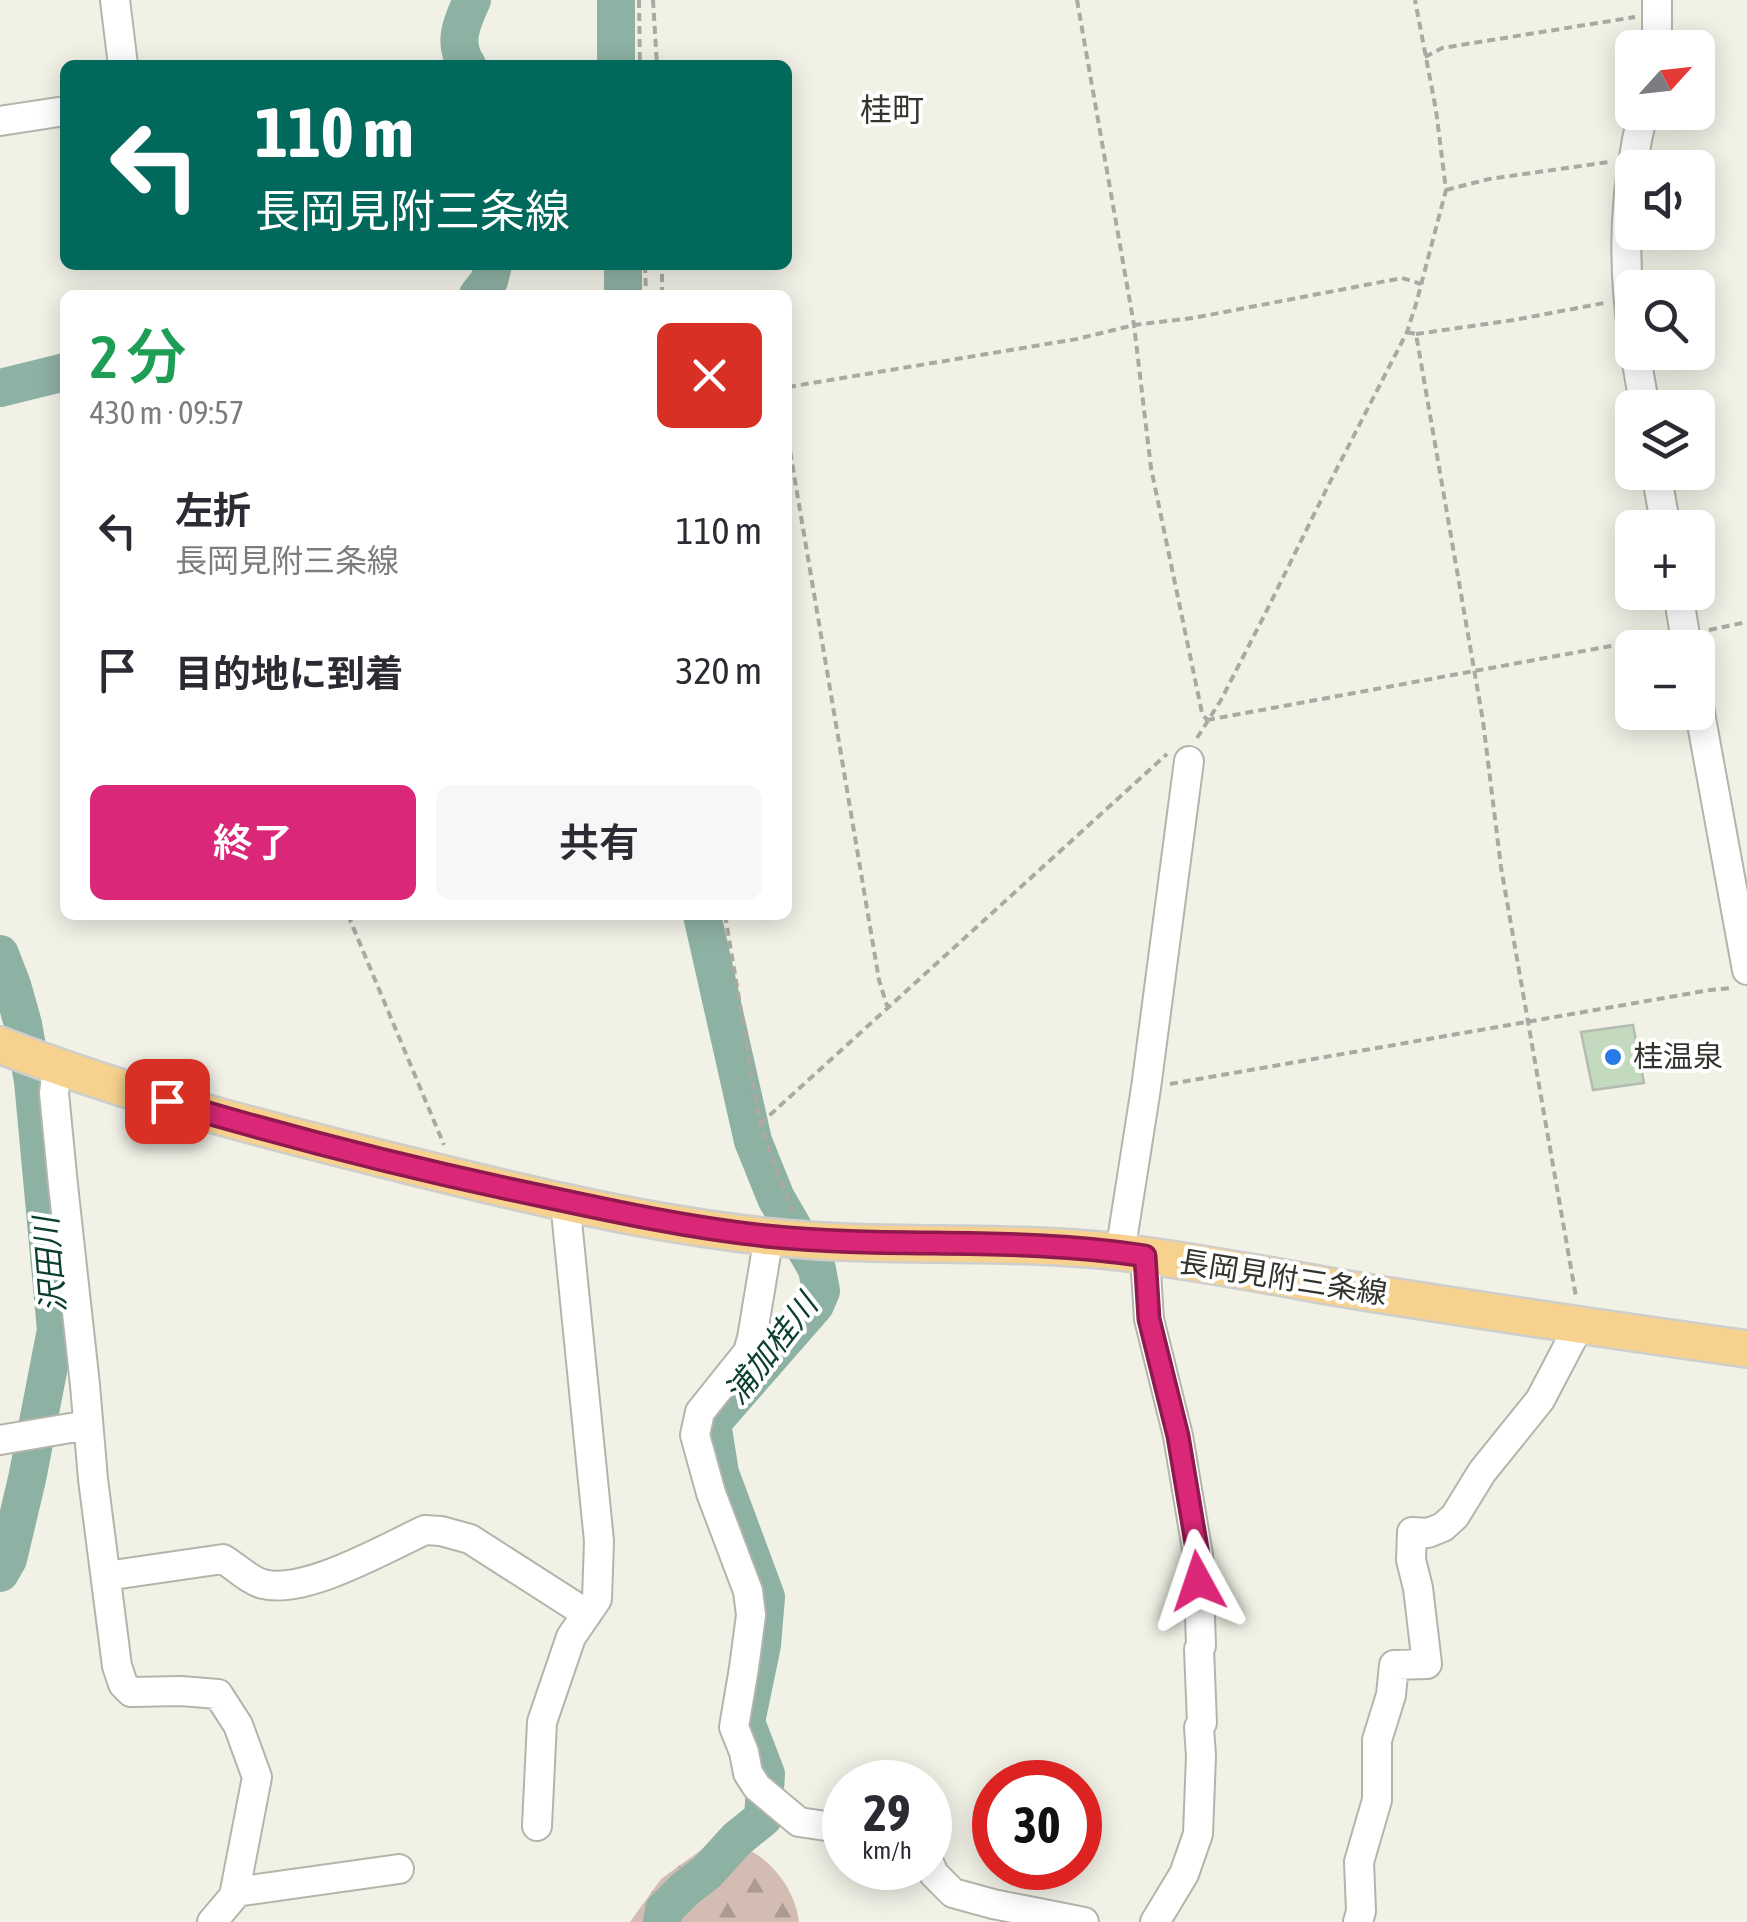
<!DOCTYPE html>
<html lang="ja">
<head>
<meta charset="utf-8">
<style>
	body { margin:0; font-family:"Asap Condensed","Noto Sans JP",sans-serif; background:#f7f7f7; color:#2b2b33; height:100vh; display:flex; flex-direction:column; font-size:38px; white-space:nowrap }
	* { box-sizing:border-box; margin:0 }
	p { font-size:32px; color:#7c7c81 }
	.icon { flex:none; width:55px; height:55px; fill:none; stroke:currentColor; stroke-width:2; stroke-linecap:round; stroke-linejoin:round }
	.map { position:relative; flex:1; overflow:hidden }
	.details { position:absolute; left:60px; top:290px; width:732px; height:630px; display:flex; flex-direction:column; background:#fff; border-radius:15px; box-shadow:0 5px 25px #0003 }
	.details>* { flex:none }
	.hud { position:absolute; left:60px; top:60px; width:732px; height:210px; border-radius:15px; box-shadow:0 5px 25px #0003; background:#00695c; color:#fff; overflow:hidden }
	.needle { width:65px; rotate:63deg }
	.fabs { position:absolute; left:1615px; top:30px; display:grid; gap:20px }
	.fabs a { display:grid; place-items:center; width:100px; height:100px; border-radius:15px; background:#fff; box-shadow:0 5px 25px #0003; font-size:50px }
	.speed { position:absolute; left:822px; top:1760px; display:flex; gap:20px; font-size:50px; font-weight:700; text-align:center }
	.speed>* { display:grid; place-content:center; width:130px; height:130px; border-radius:50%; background:#fff; box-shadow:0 5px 25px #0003; line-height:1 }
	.speed small { font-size:25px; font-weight:400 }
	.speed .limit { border:15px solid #d22; background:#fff; color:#111 }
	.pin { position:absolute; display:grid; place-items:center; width:85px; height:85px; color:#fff; margin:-42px; border-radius:20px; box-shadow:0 5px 15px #0006 }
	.me { position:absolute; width:110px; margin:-55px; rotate:355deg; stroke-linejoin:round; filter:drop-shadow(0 0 8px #0008) }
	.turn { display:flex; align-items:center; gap:35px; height:210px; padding:0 30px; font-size:45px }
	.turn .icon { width:130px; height:130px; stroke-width:2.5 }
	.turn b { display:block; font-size:70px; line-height:85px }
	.round { display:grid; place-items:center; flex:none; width:105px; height:105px; border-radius:15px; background:#f7f7f7 }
	.headline { display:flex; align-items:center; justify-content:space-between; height:170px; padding:0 30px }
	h1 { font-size:60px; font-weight:600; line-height:75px; color:#1e9e55 }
	.action { display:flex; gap:20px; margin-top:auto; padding:20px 30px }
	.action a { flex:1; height:115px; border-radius:15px; background:#db2777; color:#fff; font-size:40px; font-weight:600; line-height:115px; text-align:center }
	.action a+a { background:#f7f7f7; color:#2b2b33 }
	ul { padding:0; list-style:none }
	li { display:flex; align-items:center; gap:30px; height:140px; padding:0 30px }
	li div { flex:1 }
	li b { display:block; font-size:38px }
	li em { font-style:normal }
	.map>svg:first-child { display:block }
	.forest { fill:url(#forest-firs) }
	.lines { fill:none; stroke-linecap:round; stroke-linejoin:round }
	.river { stroke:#8db1a3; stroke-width:38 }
	.building { fill:#c4dabe; stroke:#b4bbb2; stroke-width:2.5 }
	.minor-casing { stroke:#b4b5aa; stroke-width:32 }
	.major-casing { stroke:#cececd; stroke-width:40 }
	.path { stroke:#aaaaa2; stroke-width:4; stroke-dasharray:8 5; stroke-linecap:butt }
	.minor { stroke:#fff; stroke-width:28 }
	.major { stroke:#f6d28e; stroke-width:35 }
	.route-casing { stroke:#8e194d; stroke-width:25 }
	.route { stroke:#db2777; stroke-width:18 }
	.poi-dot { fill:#2a7ae5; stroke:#fff; stroke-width:4 }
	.labels { text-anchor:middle; stroke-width:8; stroke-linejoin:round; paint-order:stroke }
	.poi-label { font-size:30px; fill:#34342f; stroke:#fff; text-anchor:start }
	.street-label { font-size:30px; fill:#34342f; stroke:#fff }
	.neighbourhood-label { font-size:32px; fill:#34342f; stroke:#fff }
	.water-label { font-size:32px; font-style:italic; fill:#0b3f30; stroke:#fff }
</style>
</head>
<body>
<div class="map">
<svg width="1747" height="1922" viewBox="0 0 1747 1922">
	<defs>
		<pattern id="forest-firs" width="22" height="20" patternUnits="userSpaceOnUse" patternTransform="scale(2.5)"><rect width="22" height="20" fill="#d3bdb2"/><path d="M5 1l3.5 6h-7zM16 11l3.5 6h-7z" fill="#ac9a91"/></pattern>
	</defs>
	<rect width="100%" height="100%" fill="#f1f1e6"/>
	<path class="forest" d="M 708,1845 C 720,1846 738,1845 749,1850 C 775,1863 796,1893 799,1922 L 630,1922 L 661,1879 Z"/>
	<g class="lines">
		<path class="river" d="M 467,65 C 452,43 462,22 472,0
			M 616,65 L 616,0
			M 623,265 L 623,295
			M 478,295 L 489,281 L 493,265
			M 0,388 L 65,372
			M 0,954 L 12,985 L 23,1024 L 33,1081 L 56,1330 L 27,1479 L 8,1559 L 0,1573
			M 662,1922 L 664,1910 L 685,1889 L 707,1872 L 737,1839 L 763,1818 L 766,1774 L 746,1722 L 762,1645 L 766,1597 L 720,1473 L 712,1423 L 815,1305 L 821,1291 L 817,1269 L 776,1198 L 753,1141 L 702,915"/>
	</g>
	<path class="building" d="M 1633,1025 L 1644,1083 L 1593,1090 L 1581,1032 Z"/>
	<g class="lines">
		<defs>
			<path id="minor" d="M 115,0 L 123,65
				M 1657,48 L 1657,0
				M 0,121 L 65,111
				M 1632,330 C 1622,253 1625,188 1643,112
				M 1635,352 L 1645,408
				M 1656,472 L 1666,528
				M 1678,592 L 1687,648
				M 1698,702 L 1747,970
				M 57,1067 L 54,1093 L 63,1185 L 85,1385 L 93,1479 L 117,1666 L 123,1684 L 131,1692 L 181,1691 L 218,1694 L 238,1725 L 257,1777 L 234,1896 L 212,1922
				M 769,1236 L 752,1338 L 748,1352 L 700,1412 L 695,1435 L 711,1493 L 748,1591 L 751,1615 L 744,1668 L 734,1727 L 744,1752 L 748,1773 L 757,1787 L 799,1822 L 826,1826 L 845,1822
				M 1120,1253 L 1146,1088 L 1189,761
				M 1145,1256 L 1149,1319 L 1178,1436 L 1198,1555 L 1201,1646 L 1199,1649 L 1202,1723 L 1199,1727 L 1201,1756 L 1198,1834 L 1184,1874 L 1155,1922
				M 0,1440 L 88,1425
				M 106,1576 L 223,1559 C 235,1566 250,1581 263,1584 C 305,1595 386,1548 425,1530 L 441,1531 L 470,1539 L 587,1614
				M 537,1826 L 542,1722 L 571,1637 L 597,1599 L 599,1541 L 565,1201
				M 930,1865 L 934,1874 L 953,1893 L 993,1904 L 1084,1922
				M 235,1892 L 399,1869
				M 1358,1922 L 1361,1911 L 1359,1862 L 1377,1800 L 1377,1740 L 1391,1695 L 1394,1665 L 1427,1664 L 1418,1588 L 1411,1560 L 1412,1532 L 1428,1533 L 1443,1527 L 1455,1516 L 1482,1472 L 1540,1400 L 1572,1339 L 1581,1326"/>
			<path id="major" d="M 0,1045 C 130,1096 267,1130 403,1164 C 524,1194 647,1224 771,1237 C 887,1249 1004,1239 1119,1252 C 1193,1261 1267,1275 1340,1288 C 1475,1310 1611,1330 1747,1349"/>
		</defs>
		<use href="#minor" class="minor-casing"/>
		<use href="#major" class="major-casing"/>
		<path class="path" d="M 639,0 L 640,65
			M 653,0 L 657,65
			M 1077,0 L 1134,325 L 1151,468 L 1202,713 L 1207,720
			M 1425,57 L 1442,48 L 1635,17
			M 1446,190 L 1489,179 L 1609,162
			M 645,265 L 646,295
			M 662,295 L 662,265
			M 1407,332 L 1416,334 L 1483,721 L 1501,867 L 1576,1297
			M 1416,334 L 1514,320 L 1604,303
			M 788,387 L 1077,339 L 1134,325 L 1193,318 L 1402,278 L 1421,284
			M 788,439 L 879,980 L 888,1009
			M 1709,630 L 1747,622
			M 1207,720 L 1660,637
			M 1197,738 L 1221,700 L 1266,612 L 1328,486 L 1407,332 L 1416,304 L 1446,190 L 1436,110 L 1415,0
			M 348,915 L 444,1145
			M 725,915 L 760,1124 L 792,1210
			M 1170,1084 L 1710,990 L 1732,988
			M 760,1124 L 1167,754"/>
		<use href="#minor" class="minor"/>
		<use href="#major" class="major"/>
	</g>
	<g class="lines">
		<defs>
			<path id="route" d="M 167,1101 C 291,1138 416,1170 542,1196 C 616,1212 691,1228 766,1236 C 892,1249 1019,1236 1145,1256 L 1149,1319 L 1178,1436 L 1198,1555 L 1198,1581"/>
		</defs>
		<use href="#route" class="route-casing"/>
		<use href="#route" class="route"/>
	</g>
	<circle class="poi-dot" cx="1613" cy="1057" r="10"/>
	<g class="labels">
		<g class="poi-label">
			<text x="1633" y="1067">桂温泉</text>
		</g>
		<g class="street-label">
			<text transform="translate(1283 1278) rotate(9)" y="10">長岡見附三条線</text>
		</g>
		<g class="neighbourhood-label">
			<text x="892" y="121">桂町</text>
		</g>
		<g class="water-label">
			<text transform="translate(50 1265) rotate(-95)" y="11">沢田川</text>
			<text transform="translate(771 1349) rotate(-52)" y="11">浦加桂川</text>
		</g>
	</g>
</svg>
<div class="fabs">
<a><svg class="needle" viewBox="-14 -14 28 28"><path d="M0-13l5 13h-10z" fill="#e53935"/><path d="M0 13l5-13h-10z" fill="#7c7c81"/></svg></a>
<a><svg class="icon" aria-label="sound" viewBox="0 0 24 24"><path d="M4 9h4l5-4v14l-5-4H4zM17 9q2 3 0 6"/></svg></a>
<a><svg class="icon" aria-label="search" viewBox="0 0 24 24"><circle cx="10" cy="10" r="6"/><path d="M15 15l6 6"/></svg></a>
<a><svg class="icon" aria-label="layers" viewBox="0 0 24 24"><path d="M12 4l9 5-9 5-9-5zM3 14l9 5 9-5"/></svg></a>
<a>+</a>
<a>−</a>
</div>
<div class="speed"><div>29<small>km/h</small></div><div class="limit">30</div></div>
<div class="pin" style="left:167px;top:1101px;background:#d93025"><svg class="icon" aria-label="arrive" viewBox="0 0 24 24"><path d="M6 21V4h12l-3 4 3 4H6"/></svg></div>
<svg class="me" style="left:1198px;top:1581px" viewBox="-20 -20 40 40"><path d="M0-17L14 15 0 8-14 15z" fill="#db2777" stroke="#fff" stroke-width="4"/></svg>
<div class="hud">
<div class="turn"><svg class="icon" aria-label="left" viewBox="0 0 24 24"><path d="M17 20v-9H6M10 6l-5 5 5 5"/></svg><div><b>110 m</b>長岡見附三条線</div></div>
</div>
<section class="details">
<div class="headline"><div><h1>2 分</h1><p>430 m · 09:57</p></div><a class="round" style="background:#d93025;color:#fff"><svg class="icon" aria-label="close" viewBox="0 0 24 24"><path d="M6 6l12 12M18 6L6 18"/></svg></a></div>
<ul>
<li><svg class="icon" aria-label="left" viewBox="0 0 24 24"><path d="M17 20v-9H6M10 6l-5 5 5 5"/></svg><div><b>左折</b><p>長岡見附三条線</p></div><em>110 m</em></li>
<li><svg class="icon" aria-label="arrive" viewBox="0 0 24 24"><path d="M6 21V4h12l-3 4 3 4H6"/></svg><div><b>目的地に到着</b></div><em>320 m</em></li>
</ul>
<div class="action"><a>終了</a><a>共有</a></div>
</section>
</div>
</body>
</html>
